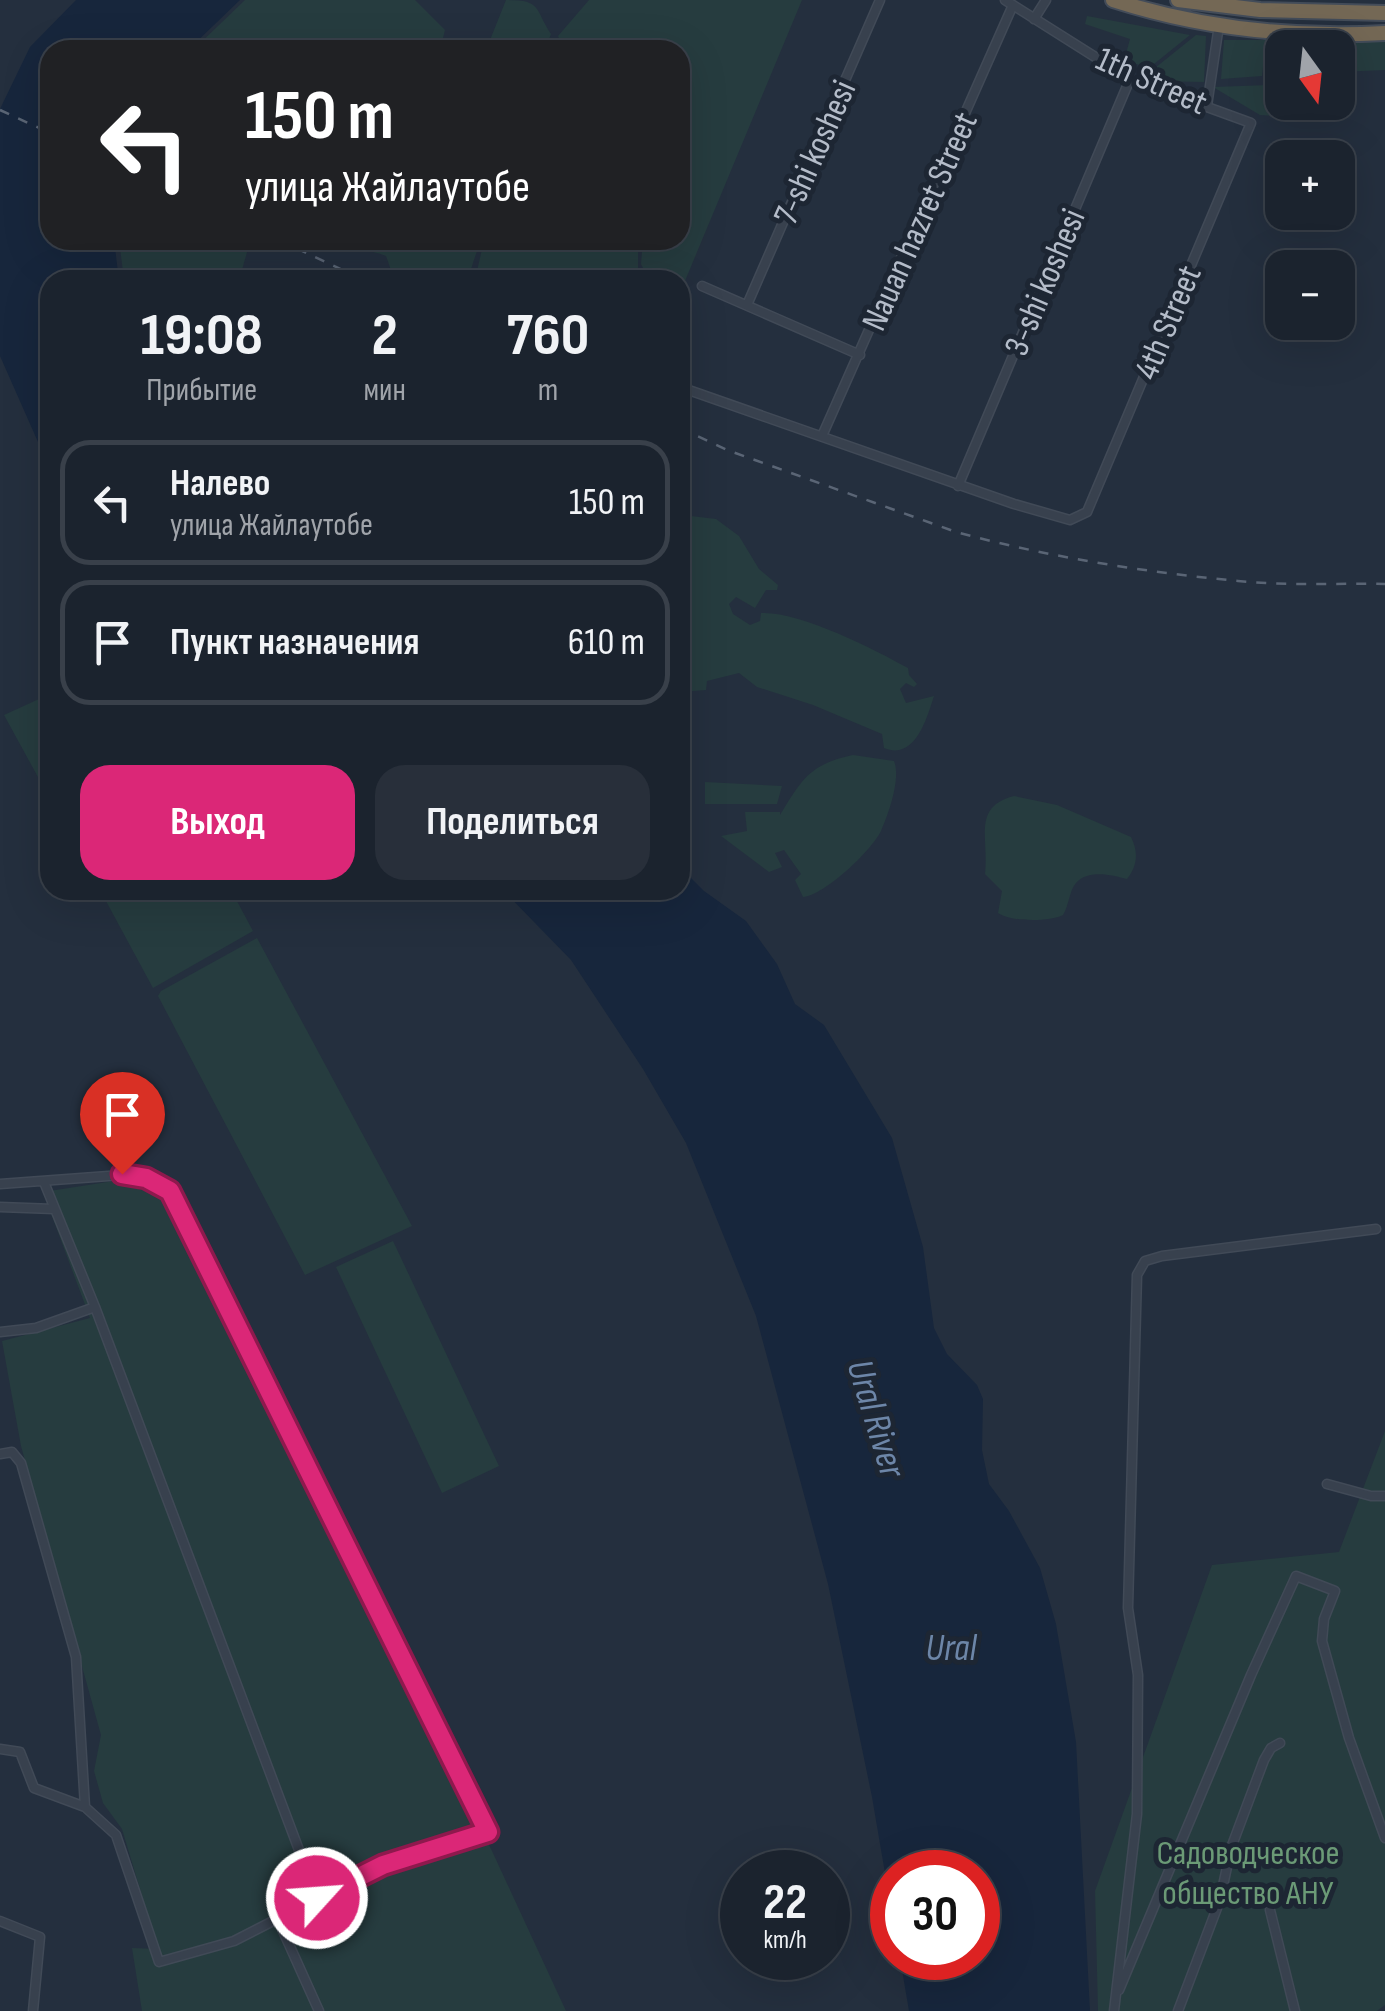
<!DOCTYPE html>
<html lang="ru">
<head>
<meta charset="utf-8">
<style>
	body { margin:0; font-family:"Sofia Sans Condensed",sans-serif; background:#282f3a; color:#f1f3f6; height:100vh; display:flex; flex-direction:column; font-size:38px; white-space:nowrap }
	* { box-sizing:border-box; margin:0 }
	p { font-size:32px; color:#a0a4aa }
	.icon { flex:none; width:55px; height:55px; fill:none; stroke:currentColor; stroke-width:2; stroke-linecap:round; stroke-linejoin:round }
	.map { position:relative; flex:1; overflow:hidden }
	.sheet { position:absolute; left:40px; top:270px; width:650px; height:630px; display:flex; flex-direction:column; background:#1b232e; border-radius:30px; box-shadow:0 10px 40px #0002,0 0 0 2px #39404a }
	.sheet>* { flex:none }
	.hud { position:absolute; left:40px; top:40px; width:650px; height:210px; border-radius:30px; box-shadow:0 10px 40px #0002,0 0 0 2px #39404a; background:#202124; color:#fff; overflow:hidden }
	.needle { width:65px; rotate:165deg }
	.buttons { position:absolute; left:1265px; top:30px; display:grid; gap:20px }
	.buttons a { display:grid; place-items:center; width:90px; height:90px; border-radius:20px; background:#1b232e; box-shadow:0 10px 40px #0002,0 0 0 2px #39404a; font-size:50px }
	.speed { position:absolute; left:720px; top:1850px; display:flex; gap:20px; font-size:50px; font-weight:700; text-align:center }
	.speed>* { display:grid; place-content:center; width:130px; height:130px; border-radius:50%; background:#1b232e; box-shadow:0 10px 40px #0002,0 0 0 2px #39404a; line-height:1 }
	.speed small { font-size:25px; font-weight:400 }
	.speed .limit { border:15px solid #d22; background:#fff; color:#111 }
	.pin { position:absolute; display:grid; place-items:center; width:85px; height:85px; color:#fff; margin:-102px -42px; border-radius:50% 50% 50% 0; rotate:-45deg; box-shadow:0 0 10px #0007 }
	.pin .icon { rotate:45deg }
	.me { position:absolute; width:110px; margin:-55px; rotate:64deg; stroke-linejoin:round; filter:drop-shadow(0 0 8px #0008) }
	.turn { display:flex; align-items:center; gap:35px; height:210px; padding:0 40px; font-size:45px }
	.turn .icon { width:130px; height:130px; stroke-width:2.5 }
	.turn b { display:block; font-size:70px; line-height:85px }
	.eta { display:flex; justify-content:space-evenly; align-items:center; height:170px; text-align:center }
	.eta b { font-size:60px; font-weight:700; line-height:70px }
	.primary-button { display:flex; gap:20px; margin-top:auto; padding:20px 40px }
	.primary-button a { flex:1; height:115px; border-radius:30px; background:#db2777; color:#fff; font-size:40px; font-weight:700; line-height:115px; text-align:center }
	.primary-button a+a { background:#282f3a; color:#f1f3f6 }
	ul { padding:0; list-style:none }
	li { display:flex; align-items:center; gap:30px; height:125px; margin:0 20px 15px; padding:0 20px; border:5px solid #39404a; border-radius:30px }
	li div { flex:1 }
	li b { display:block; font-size:38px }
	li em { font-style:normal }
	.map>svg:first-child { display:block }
	.green { fill:#263c3f }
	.water { fill:#17263c }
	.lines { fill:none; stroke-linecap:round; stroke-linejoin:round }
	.street-casing { stroke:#414a57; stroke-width:11 }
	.highway-casing { stroke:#434c59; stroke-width:18 }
	.street { stroke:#38414e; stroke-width:8 }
	.highway { stroke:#746855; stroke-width:14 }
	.rail { stroke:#5a6575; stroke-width:2.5; stroke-dasharray:10 10; stroke-linecap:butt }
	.route-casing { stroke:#8e194d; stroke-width:25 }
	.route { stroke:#db2777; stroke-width:18 }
	.labels { text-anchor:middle; stroke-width:10; stroke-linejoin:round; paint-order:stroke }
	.street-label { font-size:35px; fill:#b4bcc9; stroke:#1d2633 }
	.park-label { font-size:35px; fill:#6b9a76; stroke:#1d2633 }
	.water-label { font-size:38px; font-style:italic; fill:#6d86a8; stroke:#1d2633 }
</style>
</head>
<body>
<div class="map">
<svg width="1385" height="2011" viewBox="0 0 1385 2011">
	<rect width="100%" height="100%" fill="#242f3e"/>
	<path class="green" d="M 245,0 L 415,0 L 445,30 L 442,42 L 433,50 L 193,50 Z
		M 506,0 C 542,0 534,8 551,34 L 549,39 L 529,50 L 486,50 Z
		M 589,0 L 802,0 L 680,293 L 680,280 L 649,280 L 641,264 L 643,240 L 680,240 L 680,50 L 565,50 L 558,36 Z
		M 1087,16 L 1190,35 L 1144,72 L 1144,66 L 1124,61 L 1130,39 L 1085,24 Z
		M 1196,35 L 1206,36 L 1204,82 L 1156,81 L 1145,76 Z
		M 1224,40 L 1385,40 L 1385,70 L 1338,72 L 1338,48 L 1282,48 L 1282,57 L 1264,58 L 1262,76 L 1221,79 Z
		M 1269,85 L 1277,116 L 1260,115 L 1213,87 Z
		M 119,240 L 246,240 L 250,242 L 239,280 L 124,280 Z
		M 335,240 L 483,240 C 474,253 474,266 466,280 L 409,280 L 392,273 L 386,256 C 368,248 350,254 335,240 Z
		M 491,240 L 638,240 L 638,271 L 644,280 L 475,280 L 482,249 Z
		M 680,505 L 691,516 L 716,519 L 739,536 L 759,569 L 778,585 L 777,590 L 766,590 L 755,608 L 736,597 L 729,604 L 733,614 L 750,625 L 760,621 L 761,613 C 799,611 874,649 908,668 L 909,675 L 917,684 L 914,687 L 906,683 L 900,689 L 906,703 L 934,696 C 927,718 915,761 884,748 L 882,734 L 813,705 L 757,687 L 739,673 L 707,681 L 706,690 L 680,692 Z
		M 50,694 L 50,799 L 4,715 Z
		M 853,755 L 894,761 C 901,778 889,813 881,831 C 871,851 825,895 803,897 L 795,880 L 801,874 L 784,850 L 775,853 L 782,867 L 769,872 L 721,836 L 747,831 L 745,812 L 780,812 L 780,815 C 802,779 810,764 853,755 Z
		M 705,782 L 782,786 L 777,804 L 705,804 Z
		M 1014,796 L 1057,805 L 1131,837 C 1139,853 1137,866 1127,879 C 1112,875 1088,869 1076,883 C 1069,891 1069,906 1063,915 C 1049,922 1011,922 998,913 L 1002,891 L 985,874 C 989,837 972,807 1014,796 Z
		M 100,890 L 231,890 L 253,931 L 153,988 Z
		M 257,938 L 412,1226 L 305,1275 L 158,996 L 161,991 Z
		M 114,1181 L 166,1198 L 492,1851 L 566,2011 L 142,2011 L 132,1948 L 158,1949 L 122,1829 L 103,1803 L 94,1771 L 101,1735 L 21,1446 L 2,1341 L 90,1318 L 43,1192 Z
		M 393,1241 L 499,1466 L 442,1493 L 336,1267 Z
		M 1385,1431 L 1385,2005 L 1377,2011 L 1098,2011 L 1095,1891 L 1212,1565 L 1339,1552 Z"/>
	<path class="water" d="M 76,0 L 240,0 L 188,50 L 50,50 L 50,240 L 114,240 L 119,280 L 50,280 L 50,460 L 38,442 L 0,356 L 0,109 L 30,47 Z
		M 680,867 L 704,891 L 746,921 L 777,964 L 795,1004 L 824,1025 L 892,1138 L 923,1247 L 934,1328 L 947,1354 L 977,1385 L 983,1399 L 982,1450 L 989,1484 L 1009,1511 L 1040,1568 L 1056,1624 L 1076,1742 L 1090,2011 L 909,2011 L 900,1958 L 978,1958 L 978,1872 L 892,1872 L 892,1914 L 872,1797 L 828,1584 L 756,1316 L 686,1143 L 643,1069 L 571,960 L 503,890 L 680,890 Z"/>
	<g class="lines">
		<defs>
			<path id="street" d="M 1034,19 L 1046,0
				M 1207,106 L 1219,25
				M 702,286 L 860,355
				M 747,305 L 880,0
				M 680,387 L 1014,504 L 1070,520 L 1087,512 L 1251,123 L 1130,79 L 1005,0
				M 822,436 L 1013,5
				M 958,486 L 1130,79
				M 44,1182 L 95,1307 L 317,1898
				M 0,1184 L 122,1175 L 146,1178 L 170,1191 L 488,1832 L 383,1865 L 234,1941 L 159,1962 L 116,1835 L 85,1807 L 76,1657 L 21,1463 L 12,1452 L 0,1454
				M 0,1207 L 54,1209
				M 0,1332 L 36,1328 L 95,1307
				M 1327,1484 L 1371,1496 L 1385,1496
				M 0,1749 L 20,1752 L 34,1788 L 85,1807
				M 1270,1910 L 1295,2011
				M 278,1920 L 319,2011
				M 0,1921 L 40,1937 L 33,2011
				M 1119,1990 L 1251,1675 L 1296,1576 L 1335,1591 L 1324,1619 L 1322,1641 L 1349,1738 L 1385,1838
				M 1114,2011 L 1137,1814 L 1138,1675 L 1128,1608 L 1137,1275 L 1145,1261 L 1162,1256 L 1376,1229
				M 1178,2011 L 1220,1900 L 1231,1848 L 1264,1760 L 1271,1748 L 1280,1743"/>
			<path id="highway" d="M 1113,0 C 1200,28 1294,38 1385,33
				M 1178,0 L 1260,10 L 1385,13"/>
		</defs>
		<use href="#street" class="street-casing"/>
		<use href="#highway" class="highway-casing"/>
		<use href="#street" class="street"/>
		<use href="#highway" class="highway"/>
		<path class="rail" d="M 0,110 L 50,133
			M 279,240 L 364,280
			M 680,428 L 727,450 L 956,532 C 1048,557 1144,572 1238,581 C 1287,586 1336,583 1385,584"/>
	</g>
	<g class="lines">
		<defs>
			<path id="route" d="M 122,1174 L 146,1178 L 170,1191 L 488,1832 L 383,1865 L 317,1898"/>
		</defs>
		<use href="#route" class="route-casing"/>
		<use href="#route" class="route"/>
	</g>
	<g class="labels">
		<g class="street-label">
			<text transform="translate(1152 80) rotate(24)" y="12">1th Street</text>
			<text transform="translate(814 152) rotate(-66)" y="12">7-shi koshesi</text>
			<text transform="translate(919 221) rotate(-66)" y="12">Nauan hazret Street</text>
			<text transform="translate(1044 282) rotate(-67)" y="12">3-shi koshesi</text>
			<text transform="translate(1167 322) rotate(-67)" y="12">4th Street</text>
		</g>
		<g class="park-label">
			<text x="1248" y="1864">Садоводческое<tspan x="1248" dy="40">общество АНУ</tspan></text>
		</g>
		<g class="water-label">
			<text transform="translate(877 1418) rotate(73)" y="13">Ural River</text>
			<text x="951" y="1660">Ural</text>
		</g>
	</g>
</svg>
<div class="buttons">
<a><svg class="needle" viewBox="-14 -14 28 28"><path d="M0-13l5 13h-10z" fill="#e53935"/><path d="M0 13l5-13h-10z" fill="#a0a4aa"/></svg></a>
<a>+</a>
<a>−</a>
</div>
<div class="speed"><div>22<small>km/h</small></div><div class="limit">30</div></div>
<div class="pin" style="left:122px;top:1174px;background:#d93025"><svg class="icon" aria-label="arrive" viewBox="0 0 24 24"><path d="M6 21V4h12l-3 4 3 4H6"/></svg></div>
<svg class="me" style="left:317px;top:1898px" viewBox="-20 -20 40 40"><circle r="17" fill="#db2777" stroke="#fff" stroke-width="3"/><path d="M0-11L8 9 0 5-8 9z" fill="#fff"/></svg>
<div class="hud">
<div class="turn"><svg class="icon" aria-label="left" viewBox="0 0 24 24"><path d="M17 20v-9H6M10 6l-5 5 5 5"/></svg><div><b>150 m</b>улица Жайлаутобе</div></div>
</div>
<section class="sheet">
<div class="eta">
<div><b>19:08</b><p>Прибытие</p></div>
<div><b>2</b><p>мин</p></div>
<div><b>760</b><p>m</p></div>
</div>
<ul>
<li><svg class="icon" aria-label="left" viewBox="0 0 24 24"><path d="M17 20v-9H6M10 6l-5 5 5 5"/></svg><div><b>Налево</b><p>улица Жайлаутобе</p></div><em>150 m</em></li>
<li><svg class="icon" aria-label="arrive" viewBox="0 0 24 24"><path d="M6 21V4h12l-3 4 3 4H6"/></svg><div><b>Пункт назначения</b></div><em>610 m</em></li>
</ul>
<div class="primary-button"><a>Выход</a><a>Поделиться</a></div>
</section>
</div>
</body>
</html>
